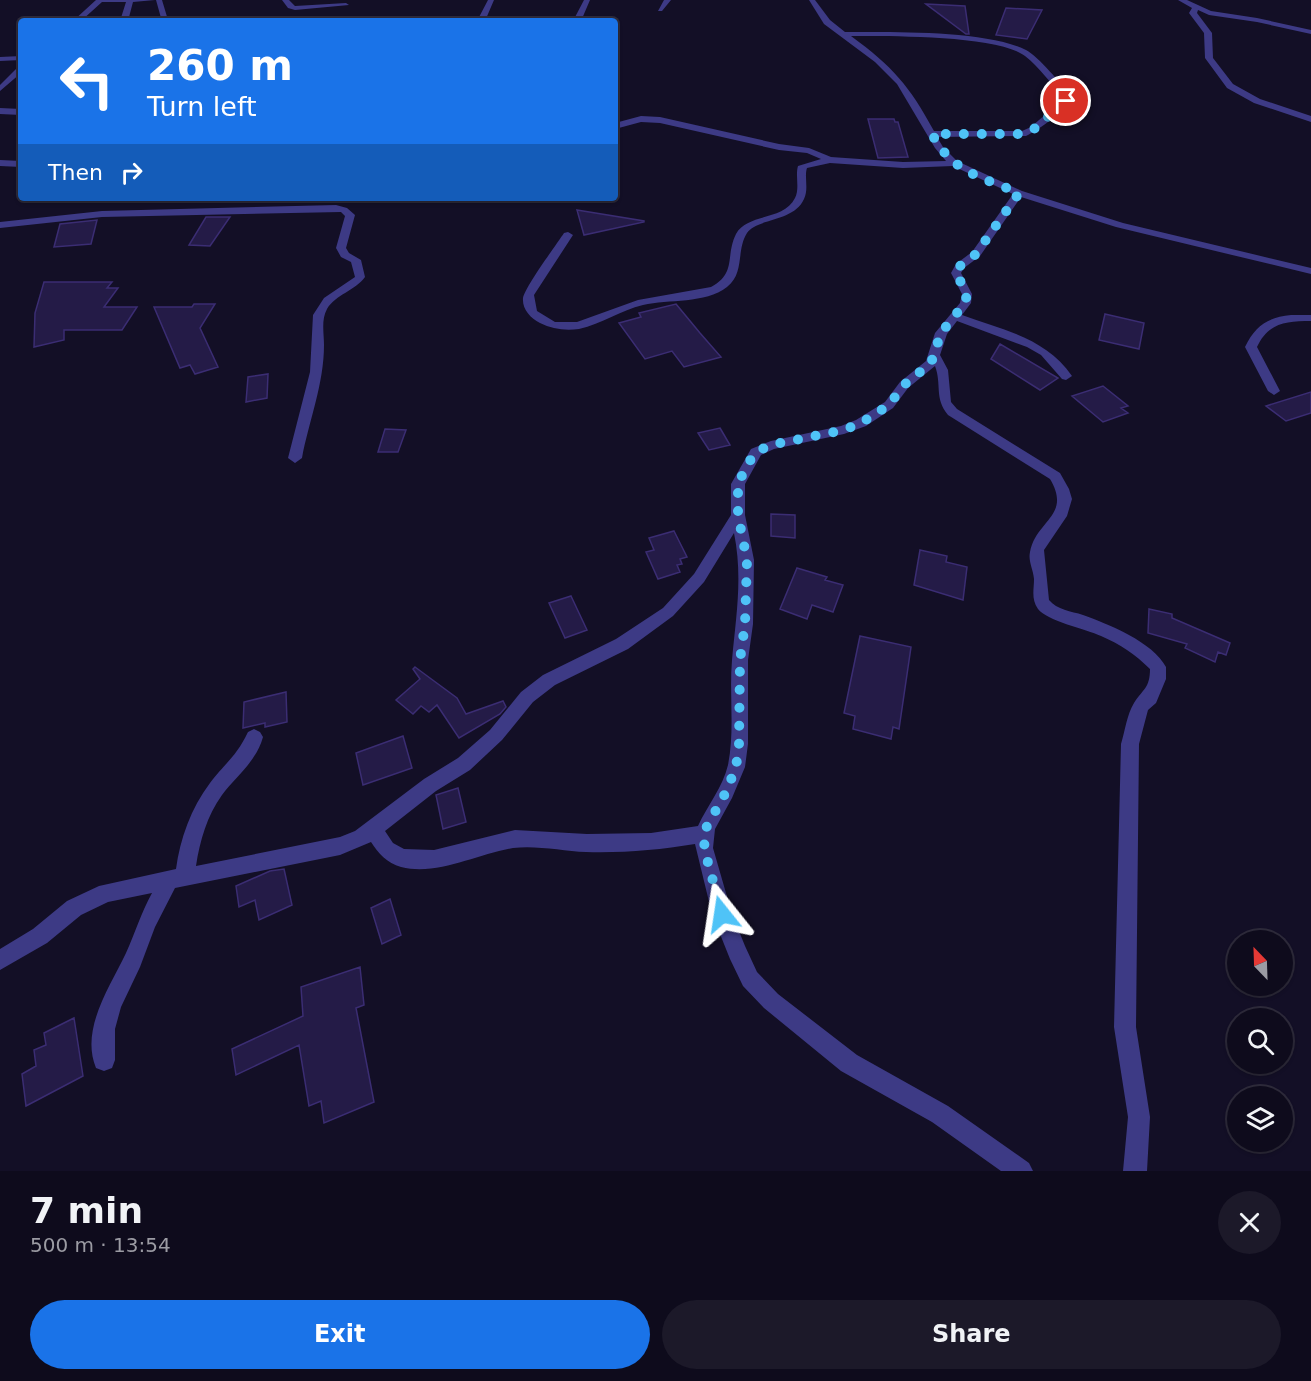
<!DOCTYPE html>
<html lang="en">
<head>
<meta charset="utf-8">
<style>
	body { margin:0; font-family:"DejaVu Sans",sans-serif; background:#1c1929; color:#f1f3f6; height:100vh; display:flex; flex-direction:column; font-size:22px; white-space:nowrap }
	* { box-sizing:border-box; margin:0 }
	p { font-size:20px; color:#9b9ba3 }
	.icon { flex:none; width:33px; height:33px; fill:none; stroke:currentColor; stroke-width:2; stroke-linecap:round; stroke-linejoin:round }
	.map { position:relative; height:1171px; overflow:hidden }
	.panel { display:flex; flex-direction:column; background:#0e0b1c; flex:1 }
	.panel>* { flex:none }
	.banner { position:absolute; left:18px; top:18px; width:600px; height:183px; border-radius:6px; box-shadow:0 2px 4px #0004,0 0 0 2px #2e2b3b; background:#1a73e8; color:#fff; overflow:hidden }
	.needle { width:39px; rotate:337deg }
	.tools { position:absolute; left:1227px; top:930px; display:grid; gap:12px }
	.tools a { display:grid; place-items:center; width:66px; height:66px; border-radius:50%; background:#0e0b1c; box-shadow:0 2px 4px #0004,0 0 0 2px #2e2b3b; font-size:30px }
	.pin { position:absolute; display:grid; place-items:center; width:51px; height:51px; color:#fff; margin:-26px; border:3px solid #fff; border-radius:50%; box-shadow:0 2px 6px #0007 }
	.me { position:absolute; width:66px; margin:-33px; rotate:345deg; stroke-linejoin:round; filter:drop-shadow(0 0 4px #0008) }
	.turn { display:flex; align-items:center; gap:21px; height:126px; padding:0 30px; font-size:27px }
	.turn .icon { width:78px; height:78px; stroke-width:2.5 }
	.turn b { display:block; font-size:42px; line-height:51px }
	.then { display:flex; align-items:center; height:57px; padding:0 30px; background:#0003; gap:12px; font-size:22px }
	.round { display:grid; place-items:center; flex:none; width:63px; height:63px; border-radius:32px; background:#1c1929 }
	.overview { display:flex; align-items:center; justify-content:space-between; height:102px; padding:0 30px }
	h1 { font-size:36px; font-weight:600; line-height:45px }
	.primary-button { display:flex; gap:12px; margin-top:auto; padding:12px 30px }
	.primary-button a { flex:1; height:69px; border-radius:36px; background:#1a73e8; color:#fff; font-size:24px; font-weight:600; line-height:69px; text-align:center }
	.primary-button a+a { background:#1c1929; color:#f1f3f6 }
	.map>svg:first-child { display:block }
	.building { fill:#241b47; stroke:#3b2d73; stroke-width:1.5 }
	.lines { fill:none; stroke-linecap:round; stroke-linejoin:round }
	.street { fill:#3d3a85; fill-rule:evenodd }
	.route { stroke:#4fc3f7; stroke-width:10; stroke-dasharray:0 18 }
</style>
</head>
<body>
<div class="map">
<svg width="1311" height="1171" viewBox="0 0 1311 1171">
	<rect width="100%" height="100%" fill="#130f26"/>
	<path class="building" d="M 926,4 L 965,6 L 969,34 L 966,34 Z
		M 1006,8 L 1042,10 L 1027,39 L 996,35 Z
		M 868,119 L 894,119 L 895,122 L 898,122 L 908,157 L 878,158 Z
		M 577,210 L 644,221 L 644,222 L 584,235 Z
		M 206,217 L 230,217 L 210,246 L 189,245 Z
		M 97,220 L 91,244 L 54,247 L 60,224 Z
		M 44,282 L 112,282 L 107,288 L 118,288 L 104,307 L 137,307 L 122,330 L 64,330 L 64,340 L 34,347 L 35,313 Z
		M 194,304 L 215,304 L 200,328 L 218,367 L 195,374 L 190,365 L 180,368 L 154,307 L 192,307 Z
		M 676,304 L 700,333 L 721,357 L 684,367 L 672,351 L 645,359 L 619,323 L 641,317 L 639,313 Z
		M 1105,314 L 1144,323 L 1139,349 L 1099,340 Z
		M 1000,344 L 1058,378 L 1040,390 L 991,359 Z
		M 268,374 L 267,398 L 246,402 L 248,377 Z
		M 1103,386 L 1128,406 L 1121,408 L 1128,413 L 1103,422 L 1072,396 Z
		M 1311,392 L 1311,413 L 1286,421 L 1266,406 Z
		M 720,428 L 730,445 L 709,450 L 698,433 Z
		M 385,429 L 406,430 L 398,452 L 378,452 Z
		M 771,514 L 795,515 L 795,538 L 771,536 Z
		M 674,531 L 687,557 L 680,559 L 682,564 L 677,565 L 680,572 L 658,579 L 646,552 L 654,550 L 649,538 Z
		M 920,550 L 947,556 L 946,562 L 967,567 L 963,600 L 914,585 Z
		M 797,568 L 827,577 L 825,580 L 843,585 L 833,612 L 812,605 L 807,619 L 780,609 Z
		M 571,596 L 587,630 L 565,638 L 549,603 Z
		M 1149,609 L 1172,614 L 1172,618 L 1230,643 L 1226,655 L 1218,652 L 1215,662 L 1185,648 L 1187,644 L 1148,633 Z
		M 860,636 L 911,647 L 899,729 L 893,727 L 891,739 L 853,729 L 855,716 L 844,713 Z
		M 415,667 L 457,698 L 466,714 L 503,701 L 506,707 L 500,714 L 459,738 L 437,705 L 429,712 L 421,706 L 413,714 L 396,700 L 420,679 L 413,669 Z
		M 286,692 L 287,722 L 265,727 L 265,723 L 243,728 L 244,702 Z
		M 403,736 L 412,768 L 363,785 L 356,753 Z
		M 458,788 L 466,822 L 443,829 L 436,795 Z
		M 284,869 L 292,905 L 259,920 L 255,900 L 239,907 L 236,886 L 270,871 Z
		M 390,899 L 401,935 L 382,944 L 371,908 Z
		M 360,967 L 364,1005 L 356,1008 L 374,1102 L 324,1123 L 321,1101 L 309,1106 L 299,1045 L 236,1075 L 232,1049 L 303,1016 L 301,987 Z
		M 74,1018 L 83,1076 L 26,1106 L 22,1074 L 36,1066 L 34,1050 L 46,1045 L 44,1033 Z"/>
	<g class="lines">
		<path class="street" d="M 96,0 L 155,0 L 133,2 L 128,21 L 120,21 L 126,2 L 102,2 L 81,21 L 73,21 Z
			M 156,0 L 162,0 L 168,20 L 161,18 Z
			M 282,0 L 289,0 L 295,6 L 346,3 L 349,5 L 295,10 L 288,8 Z
			M 488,0 L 494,0 L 485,21 L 477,21 Z
			M 584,0 L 590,0 L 581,21 L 573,21 Z
			M 664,0 L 671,0 L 662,11 L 658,11 Z
			M 809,0 L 815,0 L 830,20 L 845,32 C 892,32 986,30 1026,50 C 1039,57 1061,84 1071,96 C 1069,109 1038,130 1026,136 L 937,137 L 943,147 L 957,161 L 1022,191 L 1123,223 L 1311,268 L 1311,274 L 1116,227 L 1021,197 L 980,256 L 964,268 L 961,273 L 972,294 L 971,303 L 962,315 C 1003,330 1046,338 1072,376 L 1066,380 L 1062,379 L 1041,355 L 1027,347 L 957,321 L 947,334 L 940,355 L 948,370 L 951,402 L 957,409 L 1060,473 L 1069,489 L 1072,499 L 1067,516 L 1044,550 L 1049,600 C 1057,610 1071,611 1083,615 C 1108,624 1153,642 1166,667 L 1166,679 L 1156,703 L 1148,710 L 1139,744 L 1136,1027 L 1150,1117 L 1147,1171 L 1123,1171 L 1128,1117 L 1114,1027 L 1121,744 C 1125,731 1127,714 1134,703 C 1143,689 1150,688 1150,669 C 1136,655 1120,644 1101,636 C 1086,629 1047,621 1038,609 C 1031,599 1034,590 1034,579 C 1033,569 1028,561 1030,552 C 1036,520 1072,516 1050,479 L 948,415 C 934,398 942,385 935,366 L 908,388 L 893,408 L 866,426 L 844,434 L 774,449 L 761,455 L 745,484 L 745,515 L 754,560 L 753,624 L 748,660 L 748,744 L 745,767 L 732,798 L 715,829 L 713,848 L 732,914 L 745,946 L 757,972 L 778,994 L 857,1055 L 948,1106 L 1029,1163 L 1033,1171 L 1001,1171 L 932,1122 L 841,1071 L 764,1008 L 743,986 L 730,959 L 712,914 L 695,844 C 659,850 623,853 586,852 C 563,851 536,845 513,848 C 477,854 438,876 401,867 C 387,863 378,853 371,842 L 340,855 L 175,888 L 155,927 L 140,967 L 121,1007 L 115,1029 L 115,1060 L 112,1068 L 104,1071 L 96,1068 C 80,1029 110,987 126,953 C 135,933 141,913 152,893 L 108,902 L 81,915 L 47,943 L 0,970 L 0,949 L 33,929 L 67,901 L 99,886 L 176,869 C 180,839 191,808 210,783 C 226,762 236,757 248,732 L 254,729 L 260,732 L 263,737 C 256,762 237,775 222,795 C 207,816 200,840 196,866 L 340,837 L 355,831 L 424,779 L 458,758 L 490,730 L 521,692 L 543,675 L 616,639 L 663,608 L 694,574 L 731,515 L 731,484 L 751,449 L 771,441 L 841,426 L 856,420 L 885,402 L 900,382 L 926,361 L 935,333 L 960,303 L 962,294 L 951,273 L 956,264 L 972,252 L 1013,194 L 953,166 L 903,168 L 830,163 L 807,168 C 804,177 809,189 804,199 C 794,222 757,218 747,233 C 736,250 745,273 727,287 C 705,304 669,299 643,305 C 621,310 602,324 579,329 C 565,331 552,329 540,323 C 530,318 522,309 523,298 C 525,287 556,245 564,233 L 568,232 L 573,235 L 534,295 L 537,311 L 555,322 L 577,322 L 638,300 L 711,287 C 737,273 725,256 736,234 C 747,213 784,221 795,198 C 800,188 795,176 798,166 L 821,159 L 807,153 L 779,150 L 660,123 L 641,122 L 615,129 L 615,123 L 641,116 L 660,117 L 779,144 L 809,148 L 831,157 L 903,162 L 946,161 L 935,148 L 897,84 L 875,62 L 824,24 ZM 851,36 C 887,36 998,35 1025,56 C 1039,67 1050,83 1063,96 L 1062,100 L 1031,127 L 1022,131 L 934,131 C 909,85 893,67 851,36 ZM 734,533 C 743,577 736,616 732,660 C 729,695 735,730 728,765 C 723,787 707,806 698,826 L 651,833 L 587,834 L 515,830 L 434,850 L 404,849 L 393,843 L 385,831 L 436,791 L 470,770 L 502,740 L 533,702 L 555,685 L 628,649 L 673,616 L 704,582 Z
			M 1178,0 L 1187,0 L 1211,11 L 1257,18 L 1311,30 L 1311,34 L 1257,22 L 1209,15 L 1198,10 L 1197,13 L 1212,33 L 1213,58 L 1233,84 L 1260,99 L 1311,116 L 1311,122 L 1254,103 L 1227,88 L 1205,58 L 1204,33 L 1189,13 L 1192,8 Z
			M 21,56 L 21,60 L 0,61 L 0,57 Z
			M 18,67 L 21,67 L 21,73 L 0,91 L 0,85 Z
			M 0,108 L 21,109 L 21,115 L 0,114 Z
			M 0,160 L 21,161 L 21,167 L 0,166 Z
			M 336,205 L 347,208 L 355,215 L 346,248 L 349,253 L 361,260 L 365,277 C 355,291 336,294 327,309 C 321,320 324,333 324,345 C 324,384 309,421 302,458 L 295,463 L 288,458 L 310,372 L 313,315 L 324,298 L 355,277 L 351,262 L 341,257 L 336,248 L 345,216 L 341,212 L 102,217 L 0,228 L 0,222 L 102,211 Z
			M 1291,315 L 1311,315 L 1311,321 C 1286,321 1268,323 1257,347 L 1280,391 L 1274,395 L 1268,391 L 1245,347 C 1255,326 1268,317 1291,315 Z"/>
	</g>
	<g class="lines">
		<path class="route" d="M 722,914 L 704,848 L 706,828 L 726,792 L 736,767 L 739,744 L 740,660 L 745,624 L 747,560 L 738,515 L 738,484 L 747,465 L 756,452 L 771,445 L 844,430 L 861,423 L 889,405 L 904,385 L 931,363 L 941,333 L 965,303 L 967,294 L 956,273 L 960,266 L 976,254 L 1019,193 C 981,177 952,172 932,134 L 1023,134 L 1034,129 L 1066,101"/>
	</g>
</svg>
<div class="tools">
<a><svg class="needle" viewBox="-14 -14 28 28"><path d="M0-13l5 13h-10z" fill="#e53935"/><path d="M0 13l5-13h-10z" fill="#9b9ba3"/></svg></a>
<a><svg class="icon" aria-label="search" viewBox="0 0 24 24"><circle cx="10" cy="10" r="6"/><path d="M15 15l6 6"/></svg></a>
<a><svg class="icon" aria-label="layers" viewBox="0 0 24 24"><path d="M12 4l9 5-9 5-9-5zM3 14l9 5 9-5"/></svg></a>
</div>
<div class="pin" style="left:1066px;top:101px;background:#d93025"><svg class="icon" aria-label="arrive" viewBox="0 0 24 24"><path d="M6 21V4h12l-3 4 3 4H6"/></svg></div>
<svg class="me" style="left:722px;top:914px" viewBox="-20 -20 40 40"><path d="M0-17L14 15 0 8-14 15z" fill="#4fc3f7" stroke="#fff" stroke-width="4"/></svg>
<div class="banner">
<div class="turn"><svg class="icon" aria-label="left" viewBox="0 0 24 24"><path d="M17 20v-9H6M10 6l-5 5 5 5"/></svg><div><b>260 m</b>Turn left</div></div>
<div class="then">Then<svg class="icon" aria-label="right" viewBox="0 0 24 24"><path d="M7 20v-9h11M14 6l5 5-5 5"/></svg></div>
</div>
</div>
<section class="panel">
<div class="overview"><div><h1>7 min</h1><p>500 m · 13:54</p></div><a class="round"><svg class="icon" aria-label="close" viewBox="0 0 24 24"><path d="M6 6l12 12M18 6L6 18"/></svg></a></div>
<div class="primary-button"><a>Exit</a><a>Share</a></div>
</section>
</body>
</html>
